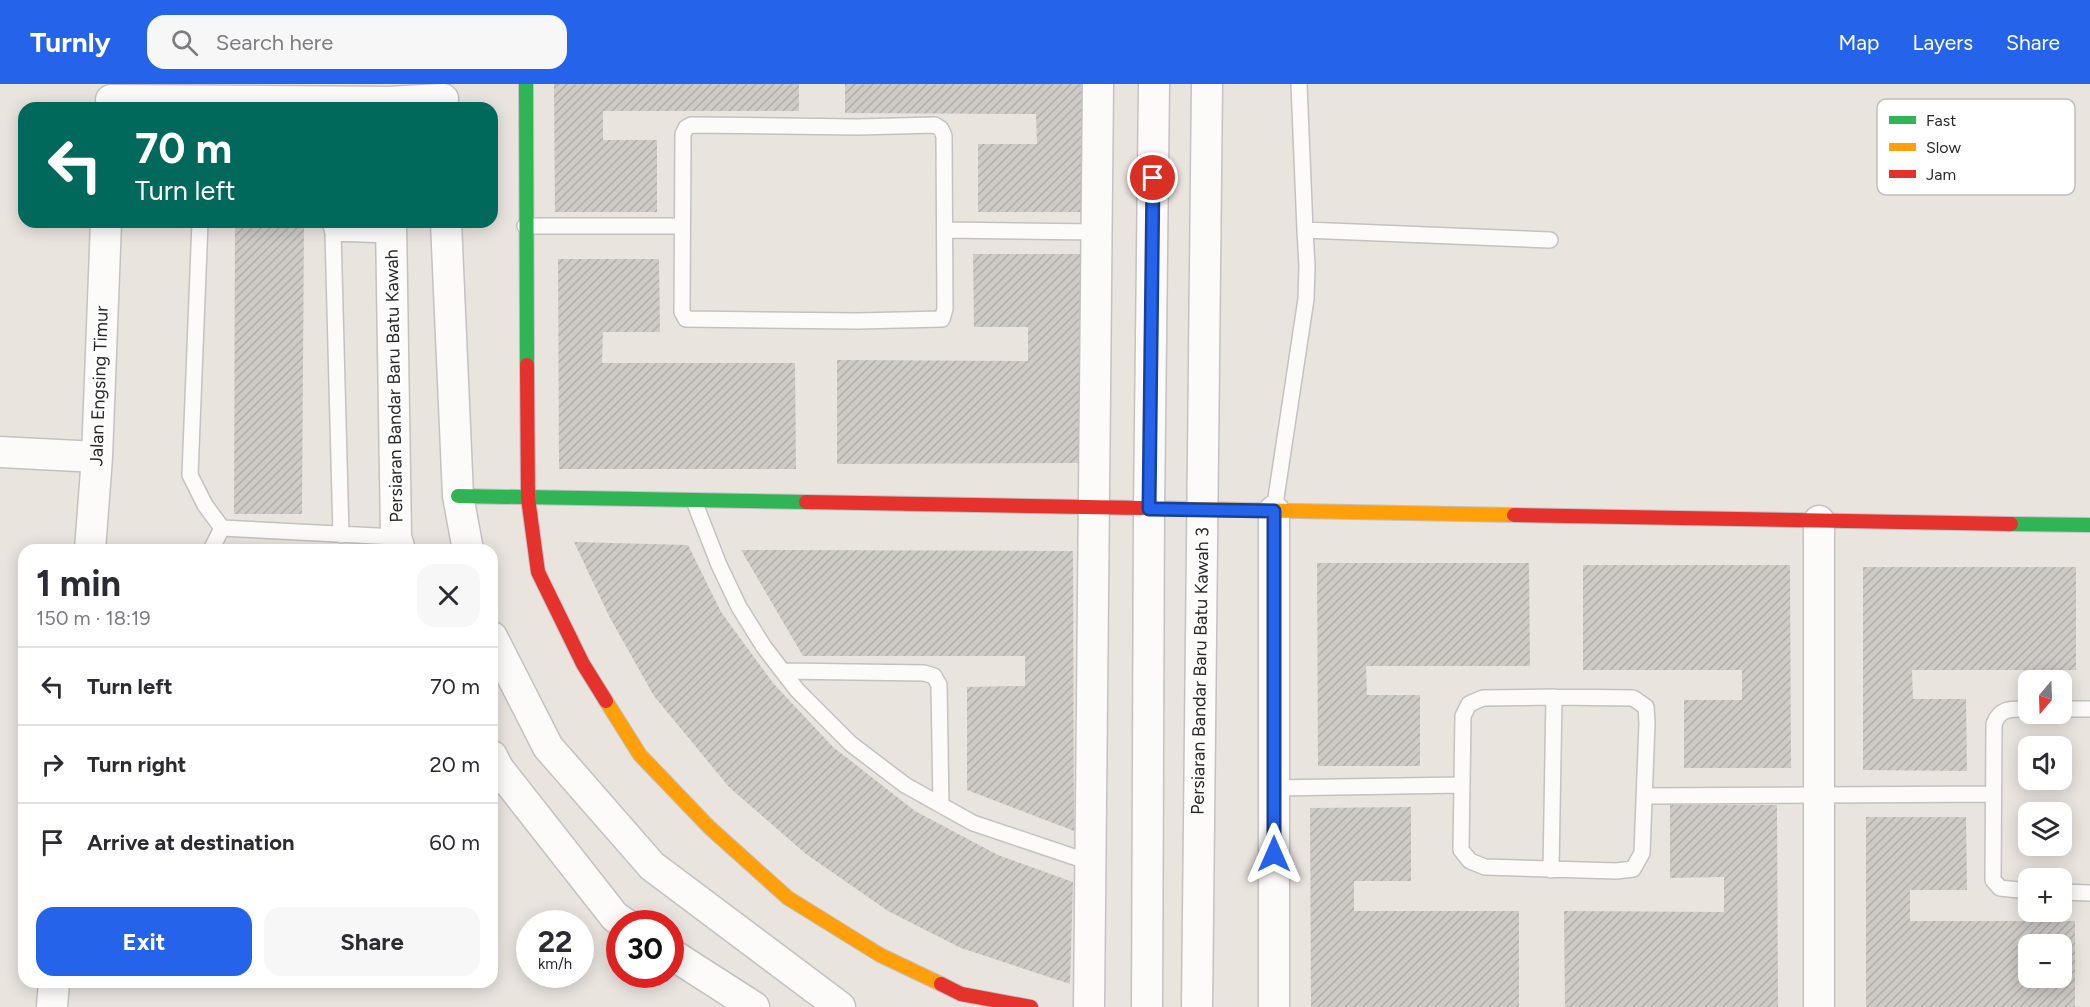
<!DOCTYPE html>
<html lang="en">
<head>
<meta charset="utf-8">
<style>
	body { margin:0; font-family:Figtree,sans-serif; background:#f7f7f7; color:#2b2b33; height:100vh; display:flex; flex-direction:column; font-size:22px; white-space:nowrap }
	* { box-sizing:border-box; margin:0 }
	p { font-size:20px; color:#7c7c81 }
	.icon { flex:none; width:33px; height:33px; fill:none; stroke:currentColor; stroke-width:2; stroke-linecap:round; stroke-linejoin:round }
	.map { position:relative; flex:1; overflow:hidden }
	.sheet { position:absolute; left:18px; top:460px; width:480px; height:444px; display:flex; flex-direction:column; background:#fff; border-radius:18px; box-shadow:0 3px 15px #0003 }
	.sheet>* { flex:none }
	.guide { position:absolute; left:18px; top:18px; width:480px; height:126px; border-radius:18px; box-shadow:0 3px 15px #0003; background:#00695c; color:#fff; overflow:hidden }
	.needle { width:39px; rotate:199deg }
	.fabs { position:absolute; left:2018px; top:586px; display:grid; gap:12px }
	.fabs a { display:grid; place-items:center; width:54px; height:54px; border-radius:12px; background:#fff; box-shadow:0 3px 15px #0003; font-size:30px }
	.speed { position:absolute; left:516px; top:826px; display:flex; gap:12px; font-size:30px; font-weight:700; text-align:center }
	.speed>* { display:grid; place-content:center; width:78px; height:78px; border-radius:50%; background:#fff; box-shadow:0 3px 15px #0003; line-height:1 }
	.speed small { font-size:15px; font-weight:400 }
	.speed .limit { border:9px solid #d22; background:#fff; color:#111 }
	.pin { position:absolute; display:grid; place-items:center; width:51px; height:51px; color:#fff; margin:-26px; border:3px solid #fff; border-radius:50%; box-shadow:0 2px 6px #0007 }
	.me { position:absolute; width:66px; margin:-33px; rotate:0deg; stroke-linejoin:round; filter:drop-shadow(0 0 4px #0008) }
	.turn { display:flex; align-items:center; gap:21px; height:126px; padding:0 18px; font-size:27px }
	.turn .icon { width:78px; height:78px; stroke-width:2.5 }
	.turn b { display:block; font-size:42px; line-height:51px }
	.round { display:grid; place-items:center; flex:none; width:63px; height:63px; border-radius:18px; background:#f7f7f7 }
	.head { display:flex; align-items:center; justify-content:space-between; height:102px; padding:0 18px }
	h1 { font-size:36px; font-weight:700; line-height:45px }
	.action { display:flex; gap:12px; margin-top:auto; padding:12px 18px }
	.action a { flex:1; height:69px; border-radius:18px; background:#2563eb; color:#fff; font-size:24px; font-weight:700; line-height:69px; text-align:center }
	.action a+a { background:#f7f7f7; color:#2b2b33 }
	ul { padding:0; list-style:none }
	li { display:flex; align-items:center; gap:18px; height:78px; padding:0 18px; border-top:2px solid #e1e1e2 }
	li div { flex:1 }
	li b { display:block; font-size:22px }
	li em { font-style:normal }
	header { display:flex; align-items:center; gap:36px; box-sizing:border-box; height:84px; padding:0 30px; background:#2563eb; color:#fff }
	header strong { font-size:28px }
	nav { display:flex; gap:33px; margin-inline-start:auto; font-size:21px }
	.search { width:420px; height:54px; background:#f7f7f7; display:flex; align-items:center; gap:15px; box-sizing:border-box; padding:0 21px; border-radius:18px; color:#7c7c81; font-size:22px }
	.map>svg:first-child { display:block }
	.building { fill:url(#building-hatch); fill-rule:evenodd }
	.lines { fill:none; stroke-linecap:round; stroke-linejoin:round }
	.lane-casing { stroke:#c3c1c1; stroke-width:18 }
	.street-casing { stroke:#c3c1c1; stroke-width:33 }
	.fast-casing { stroke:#c3c1c1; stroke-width:16 }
	.slow-casing { stroke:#c3c1c1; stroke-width:16 }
	.jam-casing { stroke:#c3c1c1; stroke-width:16 }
	.lane { stroke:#fcfbfa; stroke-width:15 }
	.street { stroke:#fcfbfa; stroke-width:30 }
	.fast { stroke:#30b455; stroke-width:14 }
	.slow { stroke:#ff9f0a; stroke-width:14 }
	.jam { stroke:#e5322d; stroke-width:14 }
	.route-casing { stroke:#184099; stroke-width:15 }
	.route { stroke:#2563eb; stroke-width:10 }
	.labels { text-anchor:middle; stroke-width:5; stroke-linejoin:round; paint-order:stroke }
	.street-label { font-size:18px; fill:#2a2a2a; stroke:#fff }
	.key { fill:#fff; stroke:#bfbfbf; stroke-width:1.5 }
	.key-label { font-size:16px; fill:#2a2a2a }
</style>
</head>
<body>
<header>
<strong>Turnly</strong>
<div class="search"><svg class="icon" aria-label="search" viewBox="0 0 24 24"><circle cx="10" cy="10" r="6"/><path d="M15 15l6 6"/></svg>Search here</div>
<nav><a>Map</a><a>Layers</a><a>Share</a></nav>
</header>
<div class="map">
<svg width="2090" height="923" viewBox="0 0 2090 923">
	<defs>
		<pattern id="building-hatch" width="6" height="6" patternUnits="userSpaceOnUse" patternTransform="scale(1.5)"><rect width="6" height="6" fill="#cecac6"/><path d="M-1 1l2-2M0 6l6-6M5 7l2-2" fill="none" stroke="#b1aeaa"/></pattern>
	</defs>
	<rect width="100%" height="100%" fill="#eae4df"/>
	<path class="building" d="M 554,0 L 799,0 L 799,27 L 603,27 L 603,56 L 657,56 L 657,128 L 555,128 Z
		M 845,0 L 1085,0 L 1085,128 L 978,128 L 978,60 L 1037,60 L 1036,30 L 845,29 Z
		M 235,138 L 304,138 L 302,430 L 234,430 Z
		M 973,170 L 1081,170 L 1082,379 L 837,380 L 837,276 L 1028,277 L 1028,243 L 974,243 Z
		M 558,175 L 659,175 L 660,248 L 603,248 L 602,279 L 795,279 L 796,385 L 559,385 Z
		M 574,458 L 688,461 L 721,528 L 773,599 L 833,663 L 915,727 L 998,771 L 1073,798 L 1070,900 L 961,864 L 888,827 L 806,770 L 729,703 L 654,612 L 610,534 Z
		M 741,466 L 1073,467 L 1074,747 L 967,706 L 967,603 L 1025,602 L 1025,572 L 803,572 Z
		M 1317,479 L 1529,479 L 1530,582 L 1366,582 L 1367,611 L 1420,611 L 1420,682 L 1318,682 Z
		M 1583,481 L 1790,481 L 1791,684 L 1684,684 L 1684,616 L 1742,616 L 1742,586 L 1583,586 Z
		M 1863,483 L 2076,483 L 2076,586 L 1912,586 L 1913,615 L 1966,615 L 1967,687 L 1863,686 Z
		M 1670,721 L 1777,721 L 1778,923 L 1565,923 L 1564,827 L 1724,828 L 1724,793 L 1670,794 Z
		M 1411,723 L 1411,797 L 1354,797 L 1354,827 L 1519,827 L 1519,923 L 1311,923 L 1310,724 Z
		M 1866,733 L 1966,733 L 1967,806 L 1910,806 L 1910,837 L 2075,837 L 2075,923 L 1866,923 ZM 2028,861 L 2061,861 L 2061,894 L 2028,894 Z"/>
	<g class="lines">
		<defs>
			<path id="lane" d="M 1299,0 L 1305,146
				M 691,41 L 858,43 L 935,41 L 941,45 L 944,52 L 945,225 L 942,235 L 858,237 L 686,235 L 682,228 L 683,50 L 686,44 Z
				M 200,138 L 190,391 L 205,421 L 222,444
				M 330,138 L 333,149 L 341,451
				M 525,142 L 681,142
				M 945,146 L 1096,148
				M 333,149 L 391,151
				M 694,417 L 719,481 L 739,523 L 764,563 L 797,606 L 851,660 L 905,701 L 973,739 L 1089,778
				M 1274,427 L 1306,215 L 1307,182 L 1305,146 L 1550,156
				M 222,444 L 396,453
				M 211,466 L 222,444
				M 783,587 L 924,589 L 934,592 L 939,601 L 941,721
				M 1554,613 L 1633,614 L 1646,623 L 1647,639 L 1642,769 L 1633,785 L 1616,787 L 1485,783 L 1470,777 L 1461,766 L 1463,632 L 1469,620 L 1483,614 Z
				M 2028,625 C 2013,625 2000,623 1994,640 L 1993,796 L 2000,804 L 2028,807
				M 2061,625 L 2090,625
				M 1274,704 L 1462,701
				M 1644,712 L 1993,710
				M 1551,786 L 1554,613
				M 2061,808 L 2090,809"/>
			<path id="street" d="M 111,16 L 389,18 L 443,15
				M 391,138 L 396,453 L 400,466
				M 446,138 L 458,412 L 468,466
				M 0,368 L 97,373
				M 1274,427 L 1274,923
				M 90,466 L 97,373 L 106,138
				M 492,553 L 548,663 L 652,782 L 840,923
				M 492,672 L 498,684 L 615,833 L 626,840
				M 670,869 L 754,923
				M 52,923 L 54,898
				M 1089,923 L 1098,0
				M 1147,923 L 1149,425 L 1154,0
				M 1197,923 L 1207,0
				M 1819,923 L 1819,437"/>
			<path id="fast" d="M 526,0 L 527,281
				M 458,412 L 806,418
				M 2011,440 L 2090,441"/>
			<path id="slow" d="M 1141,424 L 1514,431
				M 606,617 L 640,671 L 709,743 L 788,814 L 880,871 L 941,900"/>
			<path id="jam" d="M 527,281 L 528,414 L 538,488 L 583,580 L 606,617
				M 806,418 L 1141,424
				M 1514,431 L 2011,440
				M 941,900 L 961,910 L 1031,923"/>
		</defs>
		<use href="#lane" class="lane-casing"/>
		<use href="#street" class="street-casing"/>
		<use href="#fast" class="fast-casing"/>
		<use href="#slow" class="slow-casing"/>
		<use href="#jam" class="jam-casing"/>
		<use href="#lane" class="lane"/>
		<use href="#street" class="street"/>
		<use href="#fast" class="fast"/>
		<use href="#slow" class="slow"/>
		<use href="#jam" class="jam"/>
	</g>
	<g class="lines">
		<defs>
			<path id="route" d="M 1153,94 L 1149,425 L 1274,427 L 1274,770"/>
		</defs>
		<use href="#route" class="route-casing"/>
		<use href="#route" class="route"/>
	</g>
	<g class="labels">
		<g class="street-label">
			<text transform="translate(99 302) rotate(-88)" y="6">Jalan Engsing Timur</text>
			<text transform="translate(394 302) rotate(-91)" y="6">Persiaran Bandar Baru Batu Kawah</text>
			<text transform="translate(1200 587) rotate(-89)" y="6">Persiaran Bandar Baru Batu Kawah 3</text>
		</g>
	</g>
	<rect x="1877" y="15" width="198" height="96" rx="9" class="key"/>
	<rect x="1889" y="32" width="27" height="8" fill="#30b455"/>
	<rect x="1889" y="59" width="27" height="8" fill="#ff9f0a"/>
	<rect x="1889" y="86" width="27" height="8" fill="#e5322d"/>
	<g class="key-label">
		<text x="1926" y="42">Fast</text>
		<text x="1926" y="69">Slow</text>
		<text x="1926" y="96">Jam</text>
	</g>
</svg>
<div class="fabs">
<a><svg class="needle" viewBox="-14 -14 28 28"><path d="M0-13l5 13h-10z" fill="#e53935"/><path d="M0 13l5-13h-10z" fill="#7c7c81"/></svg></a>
<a><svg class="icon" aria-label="sound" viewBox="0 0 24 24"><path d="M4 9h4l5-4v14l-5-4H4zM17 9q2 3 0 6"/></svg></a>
<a><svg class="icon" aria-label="layers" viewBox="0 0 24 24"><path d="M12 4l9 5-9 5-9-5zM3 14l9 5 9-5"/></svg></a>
<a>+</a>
<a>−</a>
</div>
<div class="speed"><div>22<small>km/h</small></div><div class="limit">30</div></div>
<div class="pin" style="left:1153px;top:94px;background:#d93025"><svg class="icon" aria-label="arrive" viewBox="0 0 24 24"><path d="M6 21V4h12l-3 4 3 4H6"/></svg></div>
<svg class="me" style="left:1274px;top:770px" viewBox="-20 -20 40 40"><path d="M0-17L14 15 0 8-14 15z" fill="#2563eb" stroke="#fff" stroke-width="4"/></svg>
<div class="guide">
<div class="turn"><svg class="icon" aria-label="left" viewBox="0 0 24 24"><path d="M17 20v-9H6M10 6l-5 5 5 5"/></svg><div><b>70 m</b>Turn left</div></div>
</div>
<section class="sheet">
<div class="head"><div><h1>1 min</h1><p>150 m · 18:19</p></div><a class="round"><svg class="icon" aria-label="close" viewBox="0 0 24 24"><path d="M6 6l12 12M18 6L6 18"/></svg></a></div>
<ul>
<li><svg class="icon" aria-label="left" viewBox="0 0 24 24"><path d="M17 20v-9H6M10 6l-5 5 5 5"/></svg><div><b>Turn left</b></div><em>70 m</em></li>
<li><svg class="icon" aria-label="right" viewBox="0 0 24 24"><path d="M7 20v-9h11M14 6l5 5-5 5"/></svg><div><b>Turn right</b></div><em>20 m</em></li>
<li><svg class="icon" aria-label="arrive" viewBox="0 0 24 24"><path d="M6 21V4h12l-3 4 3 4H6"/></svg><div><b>Arrive at destination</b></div><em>60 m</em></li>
</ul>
<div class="action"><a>Exit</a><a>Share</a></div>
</section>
</div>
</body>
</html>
